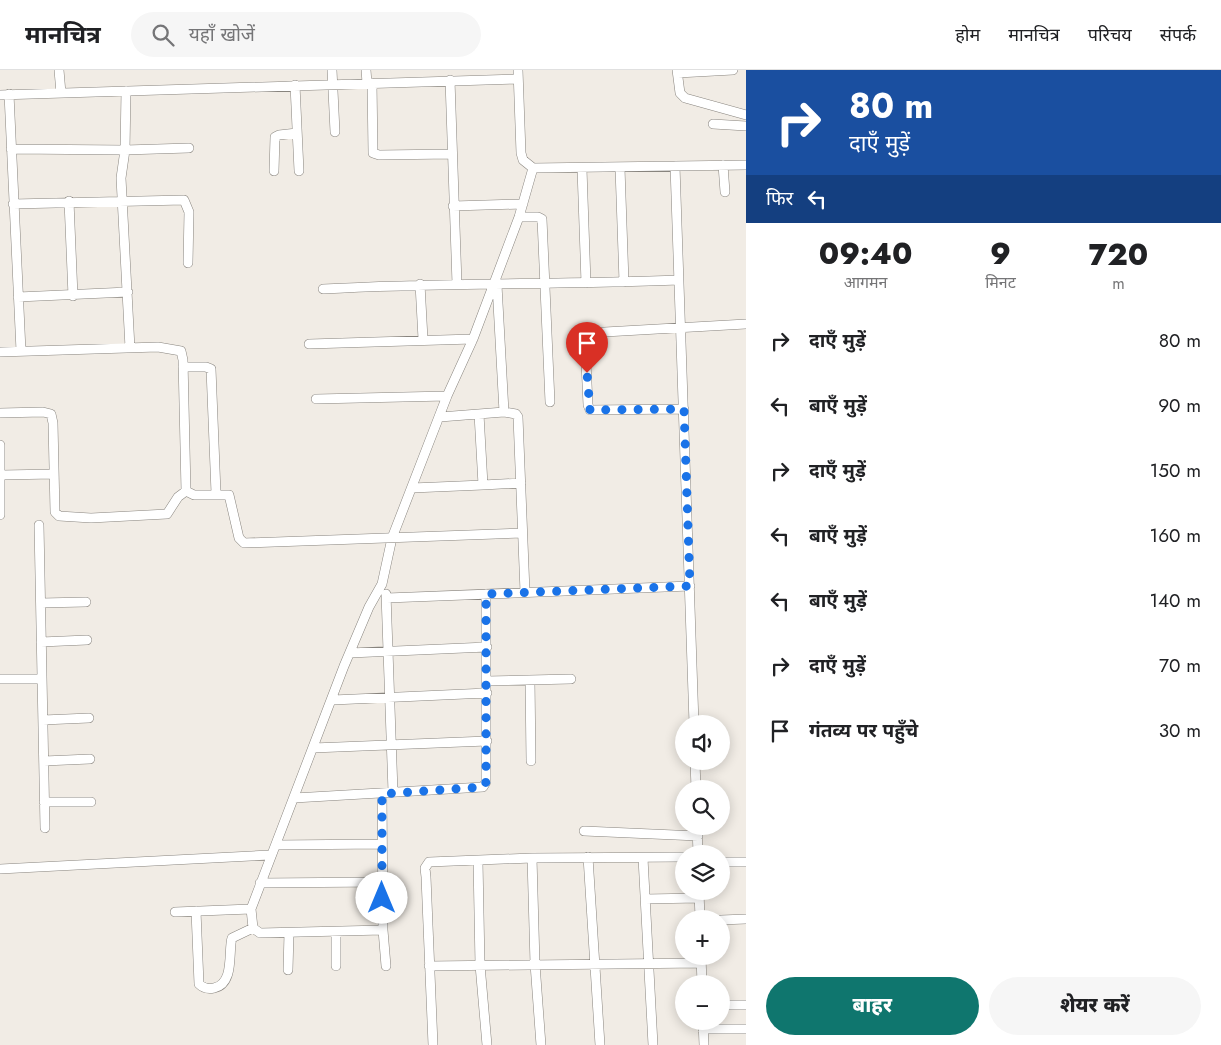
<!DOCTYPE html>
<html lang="hi">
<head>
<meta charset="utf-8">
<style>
	body { margin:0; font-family:Jost,"Noto Sans Devanagari",sans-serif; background:#f6f6f6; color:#202124; height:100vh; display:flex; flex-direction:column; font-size:19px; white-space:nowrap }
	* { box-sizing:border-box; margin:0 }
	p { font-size:16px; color:#757577 }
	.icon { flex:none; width:28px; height:28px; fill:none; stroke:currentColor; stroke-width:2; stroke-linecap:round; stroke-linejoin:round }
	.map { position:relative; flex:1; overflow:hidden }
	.sheet { display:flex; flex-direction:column; background:#fff; width:475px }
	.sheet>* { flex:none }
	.banner { background:#1a4fa0; color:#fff; overflow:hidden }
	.tools { position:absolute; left:675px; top:645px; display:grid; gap:10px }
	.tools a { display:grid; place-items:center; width:55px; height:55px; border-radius:50%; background:#fff; box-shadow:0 2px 12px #0003; font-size:25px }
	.pin { position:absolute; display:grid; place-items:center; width:42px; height:42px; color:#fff; margin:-51px -21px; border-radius:50% 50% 50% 0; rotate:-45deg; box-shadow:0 0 5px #0007 }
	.pin .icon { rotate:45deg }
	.me { position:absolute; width:55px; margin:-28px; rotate:0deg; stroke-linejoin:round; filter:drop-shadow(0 0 4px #0008) }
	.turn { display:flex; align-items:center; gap:18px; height:105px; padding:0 20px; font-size:22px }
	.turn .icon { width:65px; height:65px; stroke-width:2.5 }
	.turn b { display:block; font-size:35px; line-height:42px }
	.then { display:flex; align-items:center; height:48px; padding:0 20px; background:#0003; gap:10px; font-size:19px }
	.eta { display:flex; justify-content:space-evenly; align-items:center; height:85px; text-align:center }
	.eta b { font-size:30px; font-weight:800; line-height:35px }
	.cta { display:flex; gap:10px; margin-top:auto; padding:10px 20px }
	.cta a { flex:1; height:58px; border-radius:30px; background:#0f766e; color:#fff; font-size:20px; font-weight:800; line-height:58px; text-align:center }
	.cta a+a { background:#f6f6f6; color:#202124 }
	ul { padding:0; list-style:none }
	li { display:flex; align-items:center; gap:15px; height:65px; padding:0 20px }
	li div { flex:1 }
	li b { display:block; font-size:19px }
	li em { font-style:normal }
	header { display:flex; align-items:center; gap:30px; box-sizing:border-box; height:70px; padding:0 25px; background:#fff; border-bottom:1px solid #e0e0e0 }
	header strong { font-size:24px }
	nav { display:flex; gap:28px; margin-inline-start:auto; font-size:18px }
	.search { width:350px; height:45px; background:#f6f6f6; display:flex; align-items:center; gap:12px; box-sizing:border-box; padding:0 18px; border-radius:28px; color:#757577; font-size:19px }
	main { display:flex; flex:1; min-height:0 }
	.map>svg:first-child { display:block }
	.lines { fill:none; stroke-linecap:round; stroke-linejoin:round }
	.street-casing { stroke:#88847e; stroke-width:10 }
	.street { stroke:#fff; stroke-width:9 }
	.route { stroke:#1a73e8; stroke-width:9; stroke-dasharray:0 16.2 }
</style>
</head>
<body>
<header>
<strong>मानचित्र</strong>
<div class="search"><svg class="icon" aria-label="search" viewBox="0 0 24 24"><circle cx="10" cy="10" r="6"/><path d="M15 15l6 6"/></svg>यहाँ खोजें</div>
<nav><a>होम</a><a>मानचित्र</a><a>परिचय</a><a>संपर्क</a></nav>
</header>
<main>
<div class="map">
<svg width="746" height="975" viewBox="0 0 746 975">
	<rect width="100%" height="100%" fill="#f1ece5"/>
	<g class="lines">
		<defs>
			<path id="street" d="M 59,0 L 61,23
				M 332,0 L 335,62
				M 366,0 L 367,13
				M 518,0 L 521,83 L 523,90 L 533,98 L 746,95
				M 677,0 L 680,23 L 685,28 L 746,45
				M 678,3 L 733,0
				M 450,10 L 457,214
				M 372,13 L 373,83 L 379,85 L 452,84
				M 295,15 L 299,101
				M 126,21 L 125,80 L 121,108 L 130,278
				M 9,24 L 21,281
				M 0,25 L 518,9
				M 713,54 L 746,56
				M 11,79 L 125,80 L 189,78
				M 723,95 L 725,122
				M 675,96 L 694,654
				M 620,98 L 624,212
				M 582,99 L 586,213
				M 274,101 L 275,67 L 279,65 L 297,63
				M 69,131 L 73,226
				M 13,134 L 184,130 L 189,142 L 188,193
				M 453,136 L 523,134
				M 519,147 L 538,147 L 542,149 L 550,332
				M 420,214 L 423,269
				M 497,215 L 504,342
				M 323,219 C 442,212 560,215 679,210
				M 18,227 L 128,222
				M 309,274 L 473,269
				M 0,282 L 158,277 L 181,281 L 183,290 L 186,421 L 194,425 L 229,425 L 239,468 L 244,473 L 522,463
				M 183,297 L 206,297 L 211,299 L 216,423
				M 316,329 L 447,326
				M 684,339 L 590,340 L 588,335 L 585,271 L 587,263 L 746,254
				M 0,343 L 43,342 L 51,344 L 53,353 L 55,442 L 59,446 L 91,448 L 167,444 L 178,427 L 186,421
				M 479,344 L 483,415 L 521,413
				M 440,347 L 504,342 L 516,344 L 518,347 L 525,522
				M 0,375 L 0,445
				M 2,405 L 54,404
				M 412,418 L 483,415
				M 39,455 L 45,758
				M 386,524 L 393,722
				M 387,528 L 690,516
				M 41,533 L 86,532
				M 41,572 L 87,570
				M 350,583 L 487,577
				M 0,609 L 42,609
				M 530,610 L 531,691
				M 487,611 L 571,609
				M 333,630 L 487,623
				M 43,650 L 89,648
				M 313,678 L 487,671
				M 44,691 L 90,689
				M 695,691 L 696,719
				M 382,723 L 383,860 L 386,896
				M 294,728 L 483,717 L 486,712 L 486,524
				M 44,732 L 91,732
				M 697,756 L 698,784
				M 584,761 L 698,766
				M 276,775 L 382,774
				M 588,787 L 600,975
				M 532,788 L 535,894 L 541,975
				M 643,788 L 653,975
				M 478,791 L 480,895 L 487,975
				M 721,792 L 746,792
				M 0,799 L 270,785
				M 260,813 L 382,812
				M 699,821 L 700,849
				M 645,829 L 699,828
				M 196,841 L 199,914 C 203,918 209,919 214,918 C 235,914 228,880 232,868 L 253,858
				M 175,842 L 251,839
				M 721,850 L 746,849
				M 383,860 L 260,863 L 253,858 L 251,839 L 344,596 L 369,537 L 382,514 L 392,468 L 447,326 L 473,269 L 519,147 L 533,98
				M 701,886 L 702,914
				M 336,896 L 336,862
				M 429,896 L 701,893
				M 288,900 L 289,863
				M 721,935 L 746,935
				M 703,951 L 704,975
				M 703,959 L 746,959
				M 433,975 L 426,807 L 425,798 L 429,792 L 532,788 L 684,787"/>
		</defs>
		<use href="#street" class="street-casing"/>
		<use href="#street" class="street"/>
	</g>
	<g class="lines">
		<path class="route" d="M 382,828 L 382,724 L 483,717 L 486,712 L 486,524 L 690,516 L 684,339 L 590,340 L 587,303"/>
	</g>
</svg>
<div class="tools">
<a><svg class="icon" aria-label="sound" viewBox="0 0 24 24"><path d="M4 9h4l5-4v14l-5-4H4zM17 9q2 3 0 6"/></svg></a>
<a><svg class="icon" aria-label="search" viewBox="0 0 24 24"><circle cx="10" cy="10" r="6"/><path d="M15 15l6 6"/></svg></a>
<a><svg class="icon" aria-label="layers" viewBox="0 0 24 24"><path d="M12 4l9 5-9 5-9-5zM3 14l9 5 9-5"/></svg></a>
<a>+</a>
<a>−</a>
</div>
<div class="pin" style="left:587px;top:303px;background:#d93025"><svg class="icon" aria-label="arrive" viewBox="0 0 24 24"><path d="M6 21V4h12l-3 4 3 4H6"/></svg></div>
<svg class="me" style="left:382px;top:828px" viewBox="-20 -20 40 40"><circle r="19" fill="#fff"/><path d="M0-13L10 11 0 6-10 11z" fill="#1a73e8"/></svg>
</div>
<section class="sheet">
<div class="banner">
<div class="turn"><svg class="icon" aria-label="right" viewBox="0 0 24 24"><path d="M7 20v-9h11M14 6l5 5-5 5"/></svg><div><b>80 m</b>दाएँ मुड़ें</div></div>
<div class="then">फिर<svg class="icon" aria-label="left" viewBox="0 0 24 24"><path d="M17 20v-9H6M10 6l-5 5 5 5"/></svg></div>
</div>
<div class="eta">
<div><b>09:40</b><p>आगमन</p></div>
<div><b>9</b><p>मिनट</p></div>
<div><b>720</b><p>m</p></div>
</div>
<ul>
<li><svg class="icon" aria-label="right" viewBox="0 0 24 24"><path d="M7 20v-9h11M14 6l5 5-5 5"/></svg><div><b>दाएँ मुड़ें</b></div><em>80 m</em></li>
<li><svg class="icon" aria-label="left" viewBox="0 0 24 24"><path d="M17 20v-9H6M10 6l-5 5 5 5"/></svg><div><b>बाएँ मुड़ें</b></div><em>90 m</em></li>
<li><svg class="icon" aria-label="right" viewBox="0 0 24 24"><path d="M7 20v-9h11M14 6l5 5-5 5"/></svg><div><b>दाएँ मुड़ें</b></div><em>150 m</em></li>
<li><svg class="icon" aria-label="left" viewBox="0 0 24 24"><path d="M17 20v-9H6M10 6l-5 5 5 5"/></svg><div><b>बाएँ मुड़ें</b></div><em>160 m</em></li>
<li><svg class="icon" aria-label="left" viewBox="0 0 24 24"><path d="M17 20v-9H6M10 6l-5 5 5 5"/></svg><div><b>बाएँ मुड़ें</b></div><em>140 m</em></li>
<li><svg class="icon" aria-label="right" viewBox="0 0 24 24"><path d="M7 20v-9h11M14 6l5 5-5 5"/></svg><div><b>दाएँ मुड़ें</b></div><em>70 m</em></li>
<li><svg class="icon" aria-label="arrive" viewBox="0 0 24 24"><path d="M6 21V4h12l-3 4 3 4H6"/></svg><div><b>गंतव्य पर पहुँचे</b></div><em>30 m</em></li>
</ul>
<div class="cta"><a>बाहर</a><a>शेयर करें</a></div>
</section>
</main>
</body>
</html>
